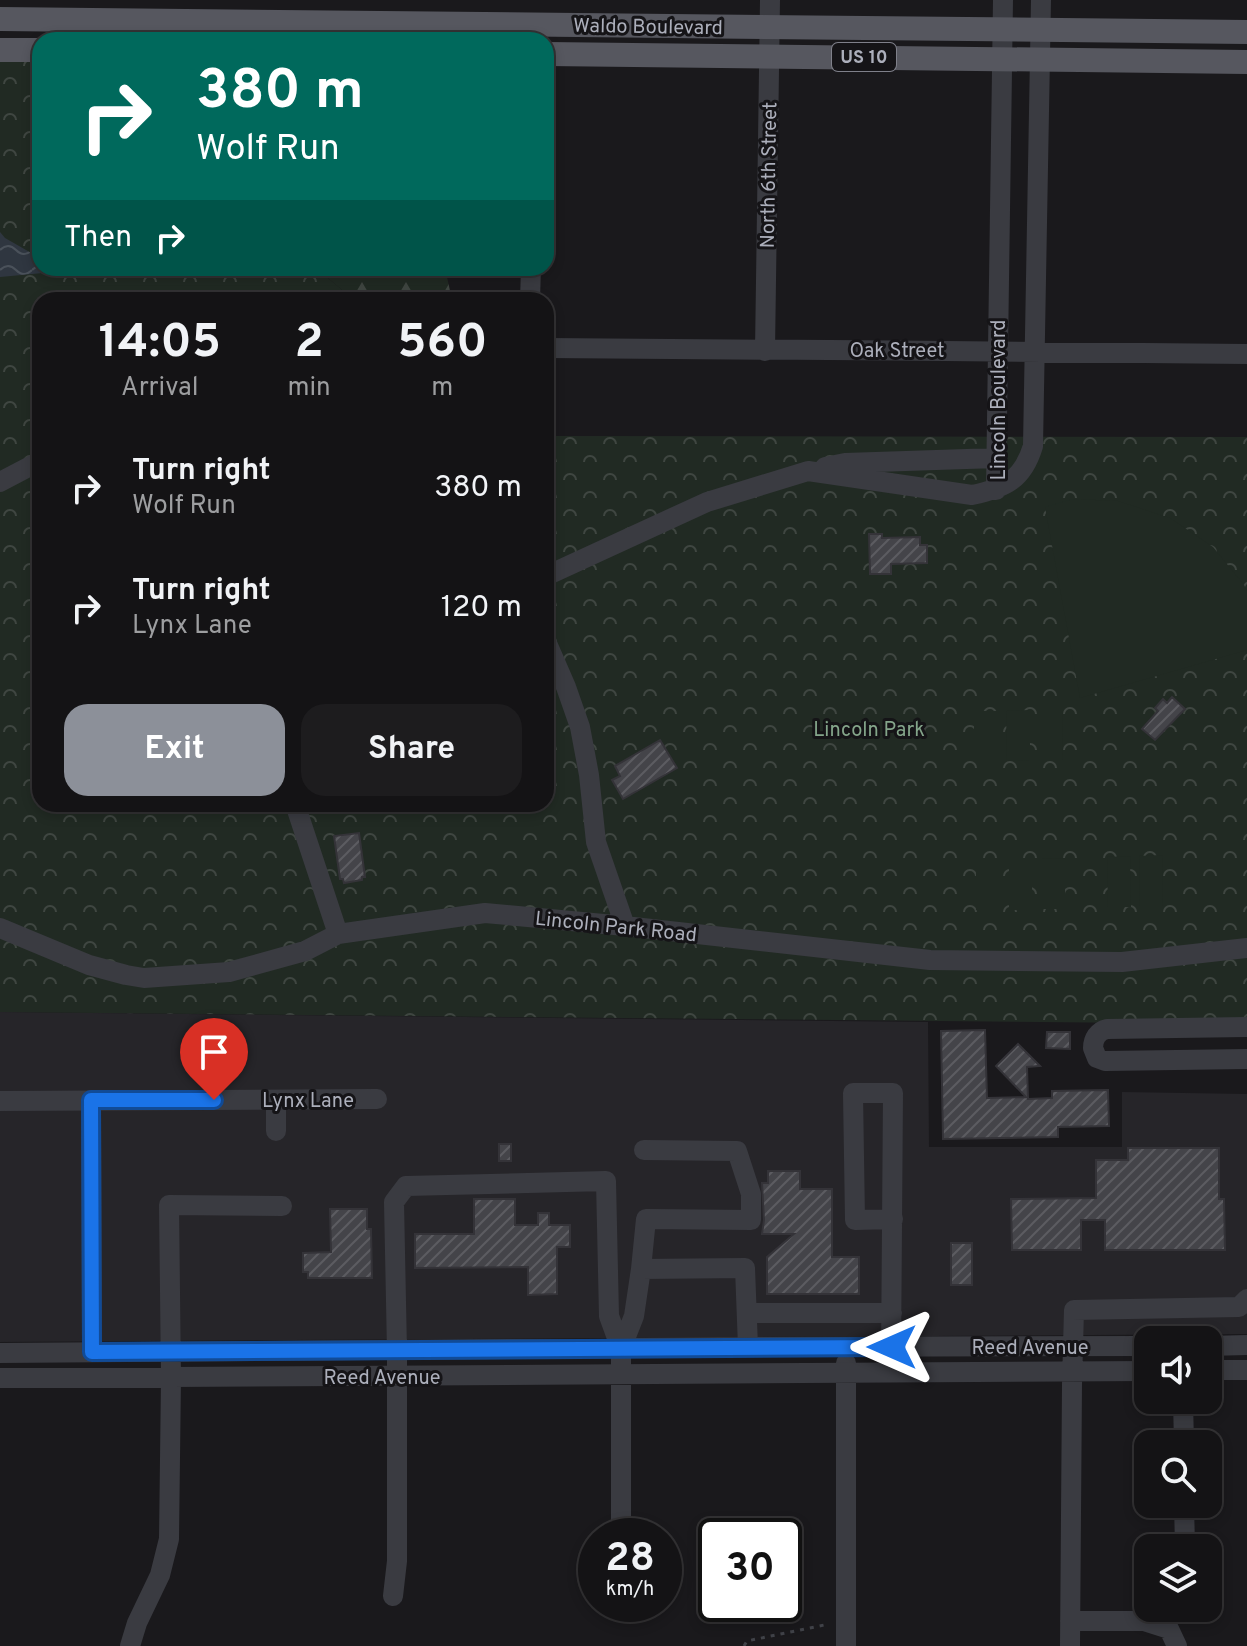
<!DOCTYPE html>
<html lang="en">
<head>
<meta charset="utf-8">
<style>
	body { margin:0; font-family:Overpass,sans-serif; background:#1d1c1e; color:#f1f3f6; height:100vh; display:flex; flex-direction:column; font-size:30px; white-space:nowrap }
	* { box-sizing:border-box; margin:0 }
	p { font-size:26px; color:#9d9ea0 }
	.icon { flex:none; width:44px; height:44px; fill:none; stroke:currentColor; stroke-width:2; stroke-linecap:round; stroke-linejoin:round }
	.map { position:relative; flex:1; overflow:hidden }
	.panel { position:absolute; left:32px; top:292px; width:522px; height:520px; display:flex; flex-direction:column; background:#141315; border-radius:24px; box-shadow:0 4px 12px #0003,0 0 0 2px #333234 }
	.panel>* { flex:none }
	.hud { position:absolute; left:32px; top:32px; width:522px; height:244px; border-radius:24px; box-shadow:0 4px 12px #0003,0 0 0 2px #333234; background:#00695c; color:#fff; overflow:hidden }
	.tools { position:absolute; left:1134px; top:1326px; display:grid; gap:16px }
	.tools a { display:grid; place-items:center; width:88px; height:88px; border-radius:16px; background:#141315; box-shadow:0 4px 12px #0003,0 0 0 2px #333234; font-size:40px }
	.speed { position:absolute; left:578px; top:1518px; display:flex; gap:16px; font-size:40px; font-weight:700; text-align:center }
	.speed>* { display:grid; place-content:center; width:104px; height:104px; border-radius:50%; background:#141315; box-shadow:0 4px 12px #0003,0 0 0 2px #333234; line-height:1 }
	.speed small { font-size:20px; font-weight:400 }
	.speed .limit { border:4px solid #111; border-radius:12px; background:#fff; color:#111 }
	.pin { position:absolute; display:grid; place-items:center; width:68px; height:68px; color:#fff; margin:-82px -34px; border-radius:50% 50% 50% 0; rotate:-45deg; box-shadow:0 0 8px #0007 }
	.pin .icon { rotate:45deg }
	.me { position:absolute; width:88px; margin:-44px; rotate:270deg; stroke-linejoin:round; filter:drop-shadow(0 0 6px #0008) }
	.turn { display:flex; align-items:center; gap:28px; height:168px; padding:0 32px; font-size:36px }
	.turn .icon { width:104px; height:104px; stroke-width:2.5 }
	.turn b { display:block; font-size:56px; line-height:68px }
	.then { display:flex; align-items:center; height:76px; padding:0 32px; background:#0003; gap:16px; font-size:30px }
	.eta { display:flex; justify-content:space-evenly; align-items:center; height:136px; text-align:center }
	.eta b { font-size:48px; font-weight:700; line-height:56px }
	.primary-button { display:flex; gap:16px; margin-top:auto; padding:16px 32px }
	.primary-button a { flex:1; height:92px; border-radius:24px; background:#8c9099; color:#fff; font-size:32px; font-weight:700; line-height:92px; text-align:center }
	.primary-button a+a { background:#1d1c1e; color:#f1f3f6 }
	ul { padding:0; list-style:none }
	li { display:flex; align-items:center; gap:24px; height:120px; padding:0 32px }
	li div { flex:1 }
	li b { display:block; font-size:30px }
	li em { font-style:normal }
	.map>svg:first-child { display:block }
	.built { fill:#262529 }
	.forest { fill:url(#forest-firs) }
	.park { fill:url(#park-crowns) }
	.pitch { fill:#212a23 }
	.water { fill:url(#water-waves) }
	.building { fill:url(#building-hatch); stroke:#343338; stroke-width:2 }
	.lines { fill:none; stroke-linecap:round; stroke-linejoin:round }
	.path { stroke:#404248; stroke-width:3; stroke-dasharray:4 6; stroke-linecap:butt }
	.minor { stroke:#3a3b41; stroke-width:20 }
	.major { stroke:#56575f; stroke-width:24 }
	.route-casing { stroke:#114b97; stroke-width:20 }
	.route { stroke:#1a73e8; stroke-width:14 }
	.labels { text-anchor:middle; stroke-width:6; stroke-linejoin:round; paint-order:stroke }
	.shield { fill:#151417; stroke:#7f808a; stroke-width:2 }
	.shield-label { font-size:18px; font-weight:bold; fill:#acafbb }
	.street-label { font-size:20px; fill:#acafbb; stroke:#151417 }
	.park-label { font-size:20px; fill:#84a58a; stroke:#151417 }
</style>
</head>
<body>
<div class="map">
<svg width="1247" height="1646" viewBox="0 0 1247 1646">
	<defs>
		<pattern id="forest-firs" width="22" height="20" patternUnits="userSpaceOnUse" patternTransform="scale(2)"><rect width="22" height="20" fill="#212a23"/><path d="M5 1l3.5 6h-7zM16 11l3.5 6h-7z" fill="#3f4641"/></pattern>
		<pattern id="park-crowns" width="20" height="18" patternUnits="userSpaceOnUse" patternTransform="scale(2)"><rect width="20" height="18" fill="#212a23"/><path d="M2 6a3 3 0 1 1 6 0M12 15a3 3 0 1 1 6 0" fill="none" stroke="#3f4641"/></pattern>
		<pattern id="water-waves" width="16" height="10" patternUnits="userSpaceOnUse" patternTransform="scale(2)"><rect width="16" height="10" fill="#2f3640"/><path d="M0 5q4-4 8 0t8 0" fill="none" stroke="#4a515a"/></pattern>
		<pattern id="building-hatch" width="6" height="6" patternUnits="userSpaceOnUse" patternTransform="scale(2)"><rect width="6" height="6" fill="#444449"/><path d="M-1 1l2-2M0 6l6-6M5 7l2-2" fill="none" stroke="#5c5c61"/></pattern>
	</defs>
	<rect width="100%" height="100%" fill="#1a191c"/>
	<path class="built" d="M 0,1012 L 928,1022 L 929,1147 L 1122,1147 L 1122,1092 L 1247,1094 L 1247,1334 L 0,1342 Z"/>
	<path class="forest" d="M 316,268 L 445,268 L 452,300 L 354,300 Z"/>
	<path class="park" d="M 0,58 L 40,59 L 40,268 L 316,268 L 354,300 L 40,300 L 40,804 L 546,804 L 546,436 L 1247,437 L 1247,1024 L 0,1012 Z"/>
	<path class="pitch" d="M 1073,499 L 1118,501 L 1170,518 L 1213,547 L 1244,585 L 1247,591 L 1247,650 L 1080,698 L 1045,507 Z
		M 1030,710 L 1030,760 L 1007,761 L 1006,711 Z
		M 1039,710 L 1062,710 L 1063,760 L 1039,760 Z
		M 974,711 L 997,711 L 997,761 L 974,761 Z
		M 1162,855 L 1163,906 L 1140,906 L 1139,856 Z
		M 1130,856 L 1131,907 L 1108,907 L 1107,857 Z
		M 1065,858 L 1065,909 L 1042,909 L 1042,859 Z
		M 976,859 L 999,859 L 999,910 L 976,910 Z
		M 1009,859 L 1032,859 L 1032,910 L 1009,910 Z"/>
	<path class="water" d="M 0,232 L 5,238 L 40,258 L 40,268 L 58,268 L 64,271 L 0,277 Z"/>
	<path class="building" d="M 869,534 L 882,534 L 882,538 L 920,537 L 920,545 L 927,545 L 927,563 L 891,564 L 891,574 L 870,574 Z
		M 1172,697 L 1185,709 L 1155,740 L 1142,729 L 1158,711 L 1155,708 L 1163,699 L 1167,703 Z
		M 660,740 L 677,768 L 623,799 L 612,780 L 620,776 L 615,766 Z
		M 359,833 L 365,877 L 362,877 L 362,880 L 344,883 L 343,879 L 340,879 L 334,836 Z
		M 985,1030 L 987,1098 L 1026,1097 L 996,1066 L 1018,1044 L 1040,1066 L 1027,1067 L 1028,1099 L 1052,1098 L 1052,1091 L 1108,1090 L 1109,1126 L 1058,1127 L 1058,1137 L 943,1139 L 941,1031 Z
		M 1047,1032 L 1070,1032 L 1070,1049 L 1046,1048 Z
		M 499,1144 L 511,1144 L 511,1161 L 499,1161 Z
		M 1128,1148 L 1219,1148 L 1219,1199 L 1224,1199 L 1225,1250 L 1105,1250 L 1105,1220 L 1081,1220 L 1081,1250 L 1012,1250 L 1011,1199 L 1096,1198 L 1096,1160 L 1128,1160 Z
		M 768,1171 L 800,1171 L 800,1189 L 832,1189 L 832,1257 L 859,1257 L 859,1294 L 767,1294 L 767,1257 L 794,1234 L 762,1234 L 764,1220 L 762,1183 L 768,1183 Z
		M 474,1199 L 515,1199 L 515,1225 L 538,1225 L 538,1213 L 549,1213 L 549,1225 L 570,1225 L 570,1247 L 557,1247 L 557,1294 L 528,1295 L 528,1267 L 415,1268 L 415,1234 L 474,1234 Z
		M 330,1209 L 367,1209 L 367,1229 L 371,1229 L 372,1278 L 308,1278 L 308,1272 L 303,1272 L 303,1253 L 331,1252 Z
		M 951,1243 L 972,1243 L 972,1285 L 951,1285 Z"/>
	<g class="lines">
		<path class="path" d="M 744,1646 L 747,1641 L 829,1624"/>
		<path class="minor" d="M 530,300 L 531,268
			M 546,348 C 780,351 1013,350 1247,354
			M 765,351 L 770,0
			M 825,467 L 845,463 L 997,458
			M 0,482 L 40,461
			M 996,490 L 1003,0
			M 546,576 L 707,502 L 808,471 L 972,495 C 1006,488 1023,479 1033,446 L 1041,0
			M 546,641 L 566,687 L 580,727 L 589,775 L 596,842 L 625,926
			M 295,804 L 338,934
			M 0,928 L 89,965 L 126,975 L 144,978 L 229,972 L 305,951 L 338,934 L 485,913 L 625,926 L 930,960 L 1122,962 L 1247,948
			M 1247,1027 L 1107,1029 C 1098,1031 1093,1039 1093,1048 L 1097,1058 L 1105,1061 L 1247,1059
			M 91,1100 L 92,1352
			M 276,1100 L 276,1131
			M 0,1101 L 377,1099
			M 641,1269 L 646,1219 L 751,1220 L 751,1194 L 737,1151 L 644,1150
			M 747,1313 L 892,1313
			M 1208,1346 L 1247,1345
			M 621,1349 L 634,1316 L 641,1269 L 745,1268 L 748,1347
			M 0,1353 L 748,1347 L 1148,1346
			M 891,1357 L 893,1093 L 853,1093 L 855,1220 L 893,1219
			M 846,1363 L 846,1646
			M 1208,1370 L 1247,1370
			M 0,1378 L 1148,1371
			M 1183,1400 L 1184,1444
			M 1184,1504 L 1185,1546
			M 393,1596 L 397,1561 L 397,1351 L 394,1202 L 406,1186 L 606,1181 L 609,1316 L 621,1349 L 621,1536
			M 621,1604 L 621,1608
			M 1070,1621 L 1144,1621 L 1169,1629 L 1177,1646
			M 130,1646 L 137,1623 L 160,1575 L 169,1539 L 171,1378 L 169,1205 L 282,1206
			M 1070,1646 L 1072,1384 L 1074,1310 L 1239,1307 L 1247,1299"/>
		<path class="major" d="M 0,19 L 1247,32
			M 0,50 L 40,50
			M 546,54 L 1247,62"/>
	</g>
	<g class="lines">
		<defs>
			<path id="route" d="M 214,1100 L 91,1100 L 92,1352 L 892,1347"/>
		</defs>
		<use href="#route" class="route-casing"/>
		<use href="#route" class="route"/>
	</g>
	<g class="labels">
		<rect class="shield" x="832" y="43" width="64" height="28" rx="6"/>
		<g class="shield-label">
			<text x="864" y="63">US 10</text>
		</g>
		<g class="street-label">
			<text transform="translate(648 26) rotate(1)" y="7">Waldo Boulevard</text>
			<text transform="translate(768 175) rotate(-89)" y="7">North 6th Street</text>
			<text x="897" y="357">Oak Street</text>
			<text transform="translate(998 400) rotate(-90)" y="7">Lincoln Boulevard</text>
			<text transform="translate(616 926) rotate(6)" y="7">Lincoln Park Road</text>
			<text x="308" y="1107">Lynx Lane</text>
			<text x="1030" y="1354">Reed Avenue</text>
			<text x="382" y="1384">Reed Avenue</text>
		</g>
		<g class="park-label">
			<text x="869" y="736">Lincoln Park</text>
		</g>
	</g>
</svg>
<div class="tools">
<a><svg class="icon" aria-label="sound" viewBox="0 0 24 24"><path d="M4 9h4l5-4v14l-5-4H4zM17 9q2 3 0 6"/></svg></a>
<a><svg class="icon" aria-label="search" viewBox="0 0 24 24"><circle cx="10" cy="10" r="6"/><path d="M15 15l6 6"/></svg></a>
<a><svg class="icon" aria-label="layers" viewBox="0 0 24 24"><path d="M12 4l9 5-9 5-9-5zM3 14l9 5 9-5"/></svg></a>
</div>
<div class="speed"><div>28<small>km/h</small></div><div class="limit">30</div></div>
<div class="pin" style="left:214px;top:1100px;background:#d93025"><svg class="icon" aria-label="arrive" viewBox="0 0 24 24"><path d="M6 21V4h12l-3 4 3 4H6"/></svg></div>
<svg class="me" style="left:892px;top:1347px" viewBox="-20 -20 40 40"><path d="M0-17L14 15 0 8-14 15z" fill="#1a73e8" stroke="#fff" stroke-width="4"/></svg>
<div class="hud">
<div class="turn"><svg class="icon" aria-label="right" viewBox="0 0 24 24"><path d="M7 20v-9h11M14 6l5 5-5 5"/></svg><div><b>380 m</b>Wolf Run</div></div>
<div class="then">Then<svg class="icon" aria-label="right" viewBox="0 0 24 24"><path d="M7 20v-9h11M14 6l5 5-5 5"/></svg></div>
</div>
<section class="panel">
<div class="eta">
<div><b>14:05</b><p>Arrival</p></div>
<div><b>2</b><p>min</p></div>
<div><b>560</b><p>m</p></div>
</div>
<ul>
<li><svg class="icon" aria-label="right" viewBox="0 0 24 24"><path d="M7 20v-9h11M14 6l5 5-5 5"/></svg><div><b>Turn right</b><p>Wolf Run</p></div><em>380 m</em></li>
<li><svg class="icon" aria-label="right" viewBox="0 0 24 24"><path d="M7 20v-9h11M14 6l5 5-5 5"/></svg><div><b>Turn right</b><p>Lynx Lane</p></div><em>120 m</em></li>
</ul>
<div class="primary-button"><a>Exit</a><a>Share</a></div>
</section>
</div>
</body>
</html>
